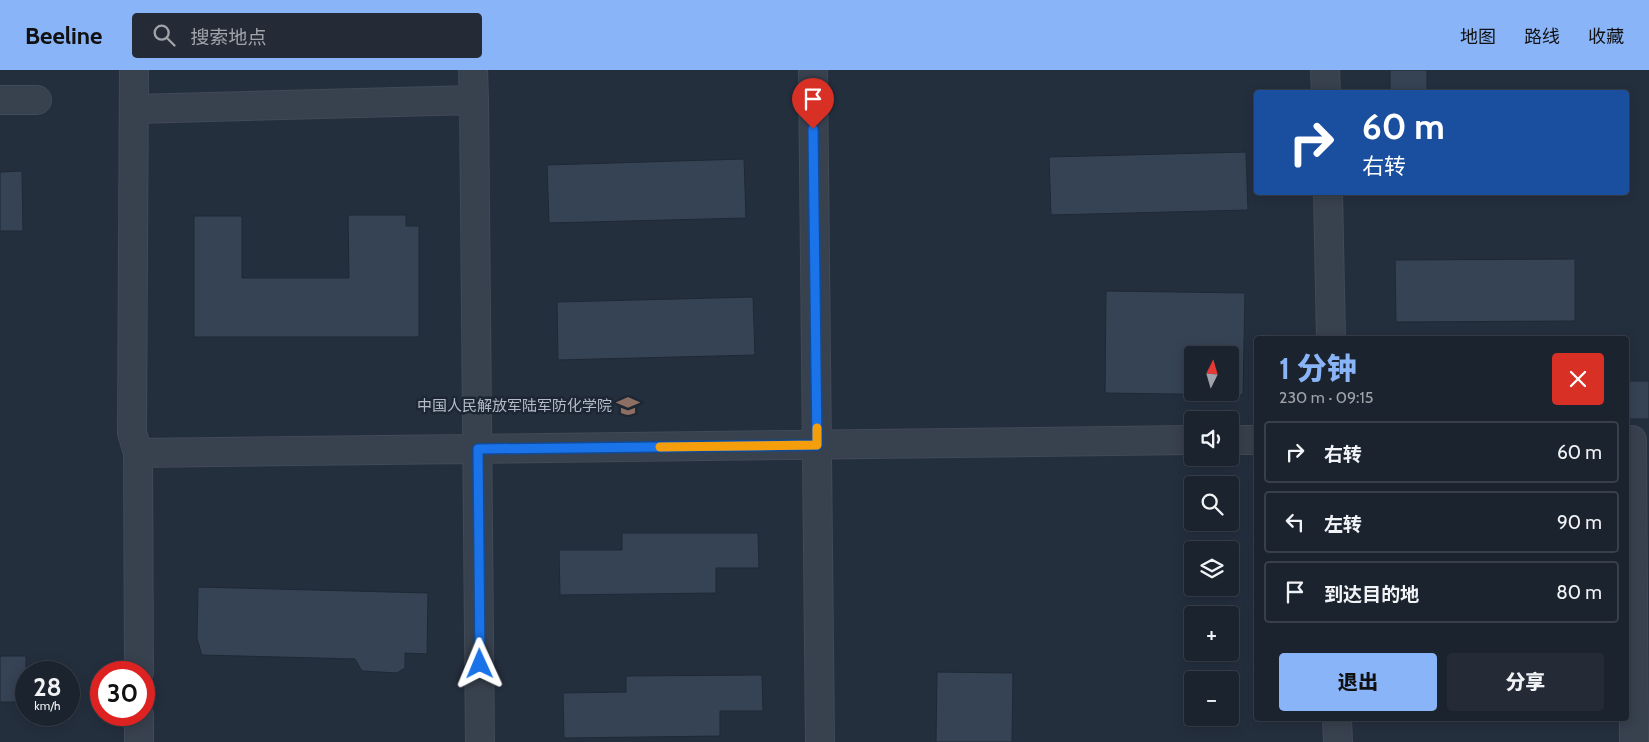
<!DOCTYPE html>
<html lang="zh">
<head>
<meta charset="utf-8">
<style>
	body { margin:0; font-family:Cabin,"Noto Sans SC",sans-serif; background:#242b36; color:#f1f3f6; height:100vh; display:flex; flex-direction:column; font-size:19px; white-space:nowrap }
	* { box-sizing:border-box; margin:0 }
	p { font-size:16px; color:#a0a4aa }
	.icon { flex:none; width:28px; height:28px; fill:none; stroke:currentColor; stroke-width:2; stroke-linecap:round; stroke-linejoin:round }
	.map { position:relative; flex:1; overflow:hidden }
	.sheet { position:absolute; left:1254px; top:266px; width:375px; height:385px; display:flex; flex-direction:column; background:#1b232e; border-radius:5px; box-shadow:0 2px 12px #0003,0 0 0 1px #39404a }
	.sheet>* { flex:none }
	.hud { position:absolute; left:1254px; top:20px; width:375px; height:105px; border-radius:5px; box-shadow:0 2px 12px #0003,0 0 0 1px #39404a; background:#1a4fa0; color:#fff; overflow:hidden }
	.needle { width:32px; rotate:5deg }
	.controls { position:absolute; left:1184px; top:276px; display:grid; gap:10px }
	.controls a { display:grid; place-items:center; width:55px; height:55px; border-radius:5px; background:#1b232e; box-shadow:0 2px 12px #0003,0 0 0 1px #39404a; font-size:25px }
	.speed { position:absolute; left:15px; top:591px; display:flex; gap:10px; font-size:25px; font-weight:700; text-align:center }
	.speed>* { display:grid; place-content:center; width:65px; height:65px; border-radius:50%; background:#1b232e; box-shadow:0 2px 12px #0003,0 0 0 1px #39404a; line-height:1 }
	.speed small { font-size:12px; font-weight:400 }
	.speed .limit { border:8px solid #d22; background:#fff; color:#111 }
	.pin { position:absolute; display:grid; place-items:center; width:42px; height:42px; color:#fff; margin:-51px -21px; border-radius:50% 50% 50% 0; rotate:-45deg; box-shadow:0 0 5px #0007 }
	.pin .icon { rotate:45deg }
	.me { position:absolute; width:55px; margin:-28px; rotate:359deg; stroke-linejoin:round; filter:drop-shadow(0 0 4px #0008) }
	.turn { display:flex; align-items:center; gap:18px; height:105px; padding:0 25px; font-size:22px }
	.turn .icon { width:65px; height:65px; stroke-width:2.5 }
	.turn b { display:block; font-size:35px; line-height:42px }
	.round { display:grid; place-items:center; flex:none; width:52px; height:52px; border-radius:5px; background:#242b36 }
	.head { display:flex; align-items:center; justify-content:space-between; height:85px; padding:0 25px }
	h1 { font-size:30px; font-weight:800; line-height:38px; color:#8ab4f8 }
	.button { display:flex; gap:10px; margin-top:auto; padding:10px 25px }
	.button a { flex:1; height:58px; border-radius:5px; background:#8ab4f8; color:#111; font-size:20px; font-weight:800; line-height:58px; text-align:center }
	.button a+a { background:#242b36; color:#f1f3f6 }
	ul { padding:0; list-style:none }
	li { display:flex; align-items:center; gap:15px; height:62px; margin:0 10px 8px; padding:0 15px; border:2px solid #39404a; border-radius:5px }
	li div { flex:1 }
	li b { display:block; font-size:19px }
	li em { font-style:normal }
	header { display:flex; align-items:center; gap:30px; box-sizing:border-box; height:70px; padding:0 25px; background:#8ab4f8; color:#111 }
	header strong { font-size:24px }
	nav { display:flex; gap:28px; margin-inline-start:auto; font-size:18px }
	.search { width:350px; height:45px; background:#242b36; display:flex; align-items:center; gap:12px; box-sizing:border-box; padding:0 18px; border-radius:5px; color:#a0a4aa; font-size:19px }
	.map>svg:first-child { display:block }
	.building { fill:#364354; stroke:#1f2835; fill-rule:evenodd }
	.lines { fill:none; stroke-linecap:round; stroke-linejoin:round }
	.minor-casing { stroke:#414a57; stroke-width:30 }
	.minor { stroke:#38414e; stroke-width:28 }
	.route-casing { stroke:#114b97; stroke-width:12 }
	.route { stroke:#1a73e8; stroke-width:9 }
	.slow { stroke:#f59e0b; stroke-width:9 }
	.labels { text-anchor:middle; stroke-width:5; stroke-linejoin:round; paint-order:stroke }
	.poi-label { font-size:15px; fill:#b4bcc9; stroke:#1d2633; text-anchor:end }
</style>
</head>
<body>
<header>
<strong>Beeline</strong>
<div class="search"><svg class="icon" aria-label="search" viewBox="0 0 24 24"><circle cx="10" cy="10" r="6"/><path d="M15 15l6 6"/></svg>搜索地点</div>
<nav><a>地图</a><a>路线</a><a>收藏</a></nav>
</header>
<div class="map">
<svg width="1649" height="672" viewBox="0 0 1649 672">
	<rect width="100%" height="100%" fill="#242f3e"/>
	<path class="building" d="M 1390,0 L 1427,0 L 1427,22 L 1390,22 Z
		M 1246,82 L 1248,140 L 1051,145 L 1049,87 Z
		M 744,89 L 746,148 L 549,153 L 547,95 Z
		M 22,101 L 23,161 L 0,161 L 0,102 Z
		M 348,145 L 406,145 L 406,156 L 419,156 L 419,267 L 194,267 L 194,146 L 242,146 L 242,208 L 349,208 Z
		M 1575,189 L 1575,251 L 1396,252 L 1395,190 Z
		M 1106,221 L 1245,223 L 1243,325 L 1105,323 ZM 1192,285 L 1230,285 L 1230,322 L 1192,322 Z
		M 753,227 L 755,285 L 558,290 L 557,232 Z
		M 1626,311 L 1649,311 L 1649,349 L 1626,349 Z
		M 622,463 L 758,463 L 759,498 L 716,498 L 716,523 L 560,525 L 559,480 L 622,480 Z
		M 198,517 L 428,523 L 427,584 L 405,583 L 405,598 L 397,603 L 362,601 L 355,589 L 202,585 L 197,569 Z
		M 0,586 L 26,586 L 26,632 L 0,632 Z
		M 937,602 L 1013,603 L 1012,672 L 936,672 Z
		M 762,605 L 763,641 L 720,641 L 720,666 L 564,668 L 563,623 L 626,622 L 626,606 Z"/>
	<g class="lines">
		<defs>
			<path id="minor" d="M 134,0 L 132,363 L 138,383 L 139,602
				M 813,0 L 820,672
				M 1325,0 L 1326,22
				M 0,30 L 37,30
				M 474,30 L 480,672
				M 135,39 L 474,30 L 473,0
				M 1328,122 L 1331,269
				M 1230,370 L 1256,370
				M 1632,370 L 1634,672
				M 138,383 L 1192,370
				M 139,645 L 139,672
				M 1337,649 L 1338,672"/>
		</defs>
		<use href="#minor" class="minor-casing"/>
		<use href="#minor" class="minor"/>
	</g>
	<g class="lines">
		<defs>
			<path id="route" d="M 480,594 L 478,379 L 817,375 L 813,59"/>
		</defs>
		<use href="#route" class="route-casing"/>
		<use href="#route" class="route"/>
		<path class="slow" d="M 660,377 L 817,375 L 817,358"/>
	</g>
	<defs>
		<symbol id="university-bare" viewBox="-9 -9 18 18"><path d="M0-5L7-2L0 1L-7-2ZM-4 1L0 2.5L4 1V4Q0 6-4 4Z" fill="#8d6e63" stroke="#1d2633" stroke-width="2.5" paint-order="stroke"/></symbol>
	</defs>
	<g fill-rule="evenodd">
		<use href="#university-bare" x="612" y="320" width="32" height="32"/>
	</g>
	<g class="labels">
		<g class="poi-label">
			<text x="612" y="341">中国人民解放军陆军防化学院</text>
		</g>
	</g>
</svg>
<div class="controls">
<a><svg class="needle" viewBox="-14 -14 28 28"><path d="M0-13l5 13h-10z" fill="#e53935"/><path d="M0 13l5-13h-10z" fill="#a0a4aa"/></svg></a>
<a><svg class="icon" aria-label="sound" viewBox="0 0 24 24"><path d="M4 9h4l5-4v14l-5-4H4zM17 9q2 3 0 6"/></svg></a>
<a><svg class="icon" aria-label="search" viewBox="0 0 24 24"><circle cx="10" cy="10" r="6"/><path d="M15 15l6 6"/></svg></a>
<a><svg class="icon" aria-label="layers" viewBox="0 0 24 24"><path d="M12 4l9 5-9 5-9-5zM3 14l9 5 9-5"/></svg></a>
<a>+</a>
<a>−</a>
</div>
<div class="speed"><div>28<small>km/h</small></div><div class="limit">30</div></div>
<div class="pin" style="left:813px;top:59px;background:#d93025"><svg class="icon" aria-label="arrive" viewBox="0 0 24 24"><path d="M6 21V4h12l-3 4 3 4H6"/></svg></div>
<svg class="me" style="left:480px;top:594px" viewBox="-20 -20 40 40"><path d="M0-17L14 15 0 8-14 15z" fill="#1a73e8" stroke="#fff" stroke-width="4"/></svg>
<div class="hud">
<div class="turn"><svg class="icon" aria-label="right" viewBox="0 0 24 24"><path d="M7 20v-9h11M14 6l5 5-5 5"/></svg><div><b>60 m</b>右转</div></div>
</div>
<section class="sheet">
<div class="head"><div><h1>1 分钟</h1><p>230 m · 09:15</p></div><a class="round" style="background:#d93025;color:#fff"><svg class="icon" aria-label="close" viewBox="0 0 24 24"><path d="M6 6l12 12M18 6L6 18"/></svg></a></div>
<ul>
<li><svg class="icon" aria-label="right" viewBox="0 0 24 24"><path d="M7 20v-9h11M14 6l5 5-5 5"/></svg><div><b>右转</b></div><em>60 m</em></li>
<li><svg class="icon" aria-label="left" viewBox="0 0 24 24"><path d="M17 20v-9H6M10 6l-5 5 5 5"/></svg><div><b>左转</b></div><em>90 m</em></li>
<li><svg class="icon" aria-label="arrive" viewBox="0 0 24 24"><path d="M6 21V4h12l-3 4 3 4H6"/></svg><div><b>到达目的地</b></div><em>80 m</em></li>
</ul>
<div class="button"><a>退出</a><a>分享</a></div>
</section>
</div>
</body>
</html>
